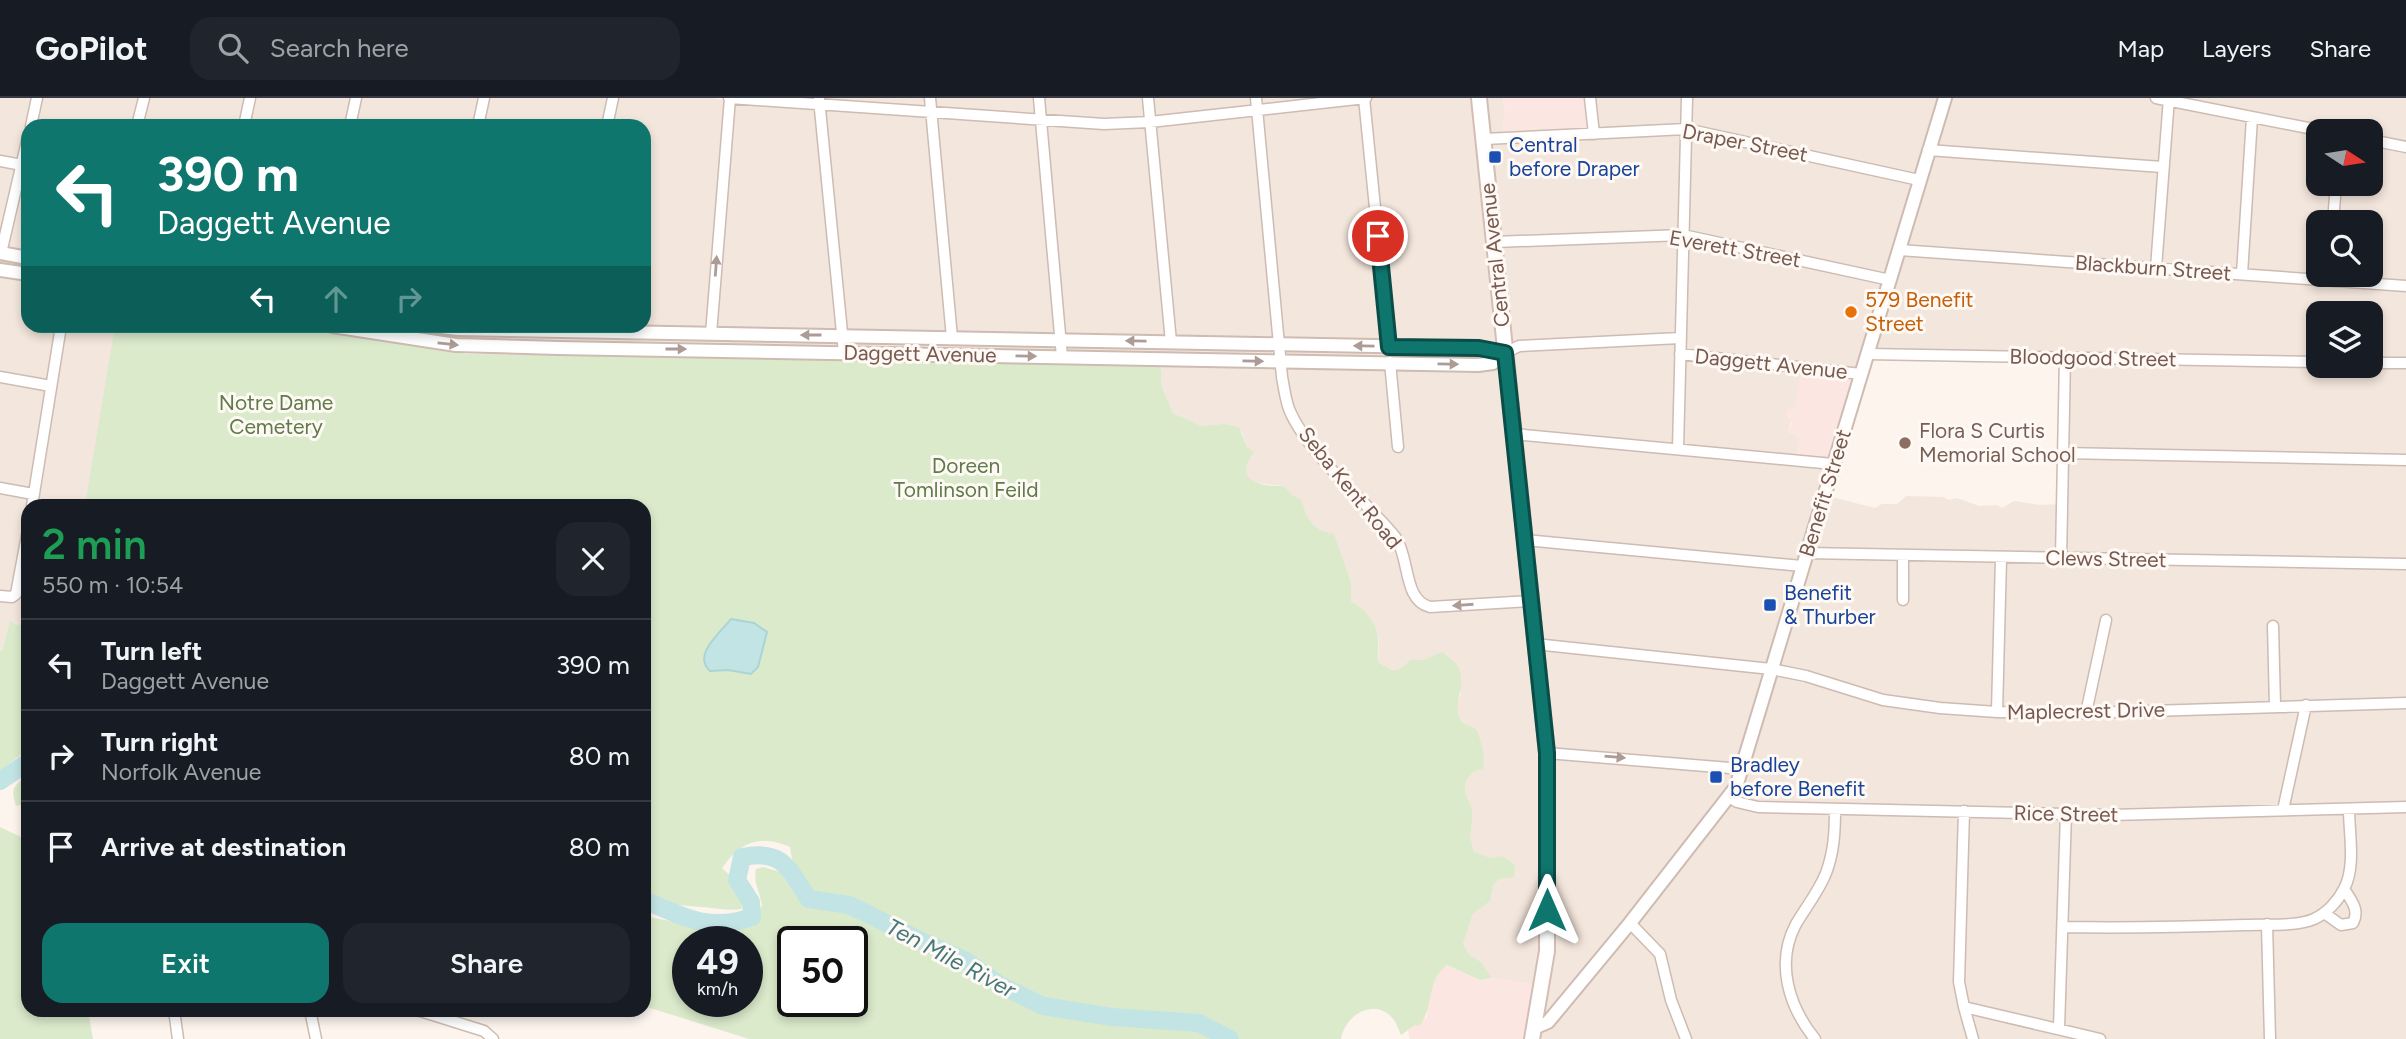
<!DOCTYPE html>
<html lang="en">
<head>
<meta charset="utf-8">
<style>
	body { margin:0; font-family:Figtree,sans-serif; background:#20242c; color:#f1f3f6; height:100vh; display:flex; flex-direction:column; font-size:26px; white-space:nowrap }
	* { box-sizing:border-box; margin:0 }
	p { font-size:23px; color:#9ea1a6 }
	.icon { flex:none; width:38px; height:38px; fill:none; stroke:currentColor; stroke-width:2; stroke-linecap:round; stroke-linejoin:round }
	.map { position:relative; flex:1; overflow:hidden }
	.details { position:absolute; left:21px; top:401px; width:630px; height:518px; display:flex; flex-direction:column; background:#171b24; border-radius:21px; box-shadow:0 4px 10px #0003 }
	.details>* { flex:none }
	.hud { position:absolute; left:21px; top:21px; width:630px; height:214px; border-radius:21px; box-shadow:0 4px 10px #0003; background:#0f766e; color:#fff; overflow:hidden }
	.needle { width:46px; rotate:102deg }
	.buttons { position:absolute; left:2306px; top:21px; display:grid; gap:14px }
	.buttons a { display:grid; place-items:center; width:77px; height:77px; border-radius:14px; background:#171b24; box-shadow:0 4px 10px #0003; font-size:35px }
	.speed { position:absolute; left:672px; top:828px; display:flex; gap:14px; font-size:35px; font-weight:700; text-align:center }
	.speed>* { display:grid; place-content:center; width:91px; height:91px; border-radius:50%; background:#171b24; box-shadow:0 4px 10px #0003; line-height:1 }
	.speed small { font-size:18px; font-weight:400 }
	.speed .limit { border:4px solid #111; border-radius:10px; background:#fff; color:#111 }
	.pin { position:absolute; display:grid; place-items:center; width:60px; height:60px; color:#fff; margin:-30px; border:4px solid #fff; border-radius:50%; box-shadow:0 2px 7px #0007 }
	.me { position:absolute; width:77px; margin:-38px; rotate:0deg; stroke-linejoin:round; filter:drop-shadow(0 0 5px #0008) }
	.turn { display:flex; align-items:center; gap:24px; height:147px; padding:0 21px; font-size:32px }
	.turn .icon { width:91px; height:91px; stroke-width:2.5 }
	.turn b { display:block; font-size:49px; line-height:60px }
	.lanes { display:flex; align-items:center; height:66px; padding:0 21px; background:#0003; justify-content:center; gap:35px; direction:ltr }
	.lanes .off { opacity:.35 }
	.round { display:grid; place-items:center; flex:none; width:74px; height:74px; border-radius:21px; background:#20242c }
	.head { display:flex; align-items:center; justify-content:space-between; height:119px; padding:0 21px }
	h1 { font-size:42px; font-weight:600; line-height:52px; color:#1e9e55 }
	.primary-button { display:flex; gap:14px; margin-top:auto; padding:14px 21px }
	.primary-button a { flex:1; height:80px; border-radius:21px; background:#0f766e; color:#fff; font-size:28px; font-weight:600; line-height:80px; text-align:center }
	.primary-button a+a { background:#20242c; color:#f1f3f6 }
	ul { padding:0; list-style:none }
	li { display:flex; align-items:center; gap:21px; height:91px; padding:0 21px; border-top:2px solid #363941 }
	li div { flex:1 }
	li b { display:block; font-size:26px }
	li em { font-style:normal }
	header { display:flex; align-items:center; gap:42px; box-sizing:border-box; height:98px; padding:0 35px; background:#171b24; border-bottom:2px solid #363941 }
	header strong { font-size:33px }
	nav { display:flex; gap:38px; margin-inline-start:auto; font-size:24px }
	.search { width:490px; height:63px; background:#20242c; display:flex; align-items:center; gap:18px; box-sizing:border-box; padding:0 24px; border-radius:21px; color:#9ea1a6; font-size:26px }
	.map>svg:first-child { display:block }
	.residential { fill:#f3e6dc; fill-rule:evenodd }
	.commercial { fill:#fbe6e2 }
	.green { fill:#dbeacb; fill-rule:evenodd }
	.water { fill:#c2e4e5; stroke:#a9d5d6; stroke-width:2 }
	.lines { fill:none; stroke-linecap:round; stroke-linejoin:round }
	.river { stroke:#c2e4e5; stroke-width:18 }
	.minor-casing { stroke:#cebbb2; stroke-width:13 }
	.tertiary-casing { stroke:#cebbb2; stroke-width:16 }
	.secondary-casing { stroke:#d4bdb2; stroke-width:18 }
	.minor { stroke:#fff; stroke-width:10 }
	.tertiary { stroke:#fff; stroke-width:12 }
	.secondary { stroke:#fff; stroke-width:14 }
	.oneway { fill:#ad9b96 }
	.route-casing { stroke:#0a4d48; stroke-width:18 }
	.route { stroke:#0f766e; stroke-width:12 }
	.transit-dot { fill:#1a4fb4; stroke:#fef9f4; stroke-width:2.5 }
	.food-dot { fill:#e8710a; stroke:#fef9f4; stroke-width:2.5 }
	.education-dot { fill:#8d6e63; stroke:#fef9f4; stroke-width:2.5 }
	.labels { text-anchor:middle; stroke-width:6; stroke-linejoin:round; paint-order:stroke }
	.street-label { font-size:21px; fill:#775950; stroke:#fef9f4 }
	.transit-label { font-size:21px; fill:#164399; stroke:#fef9f4; text-anchor:start }
	.food-label { font-size:21px; fill:#c56008; stroke:#fef9f4; text-anchor:start }
	.park-label { font-size:21px; fill:#5e7b48; stroke:#fef9f4 }
	.education-label { font-size:21px; fill:#785e54; stroke:#fef9f4; text-anchor:start }
	.water-label { font-size:23px; font-style:italic; fill:#44787a; stroke:#fef9f4 }
</style>
</head>
<body>
<header>
<strong>GoPilot</strong>
<div class="search"><svg class="icon" aria-label="search" viewBox="0 0 24 24"><circle cx="10" cy="10" r="6"/><path d="M15 15l6 6"/></svg>Search here</div>
<nav><a>Map</a><a>Layers</a><a>Share</a></nav>
</header>
<div class="map">
<svg width="2406" height="941" viewBox="0 0 2406 941">
	<rect width="100%" height="100%" fill="#fcf4ed"/>
	<path class="residential" d="M 0,0 L 713,0 L 730,4 L 733,0 L 1503,0 L 1505,16 L 1501,39 L 1587,0 L 2406,0 L 2406,941 L 1527,941 L 1517,883 L 1512,884 L 1492,880 L 1481,864 L 1469,858 L 1463,846 L 1473,816 L 1490,803 L 1493,788 L 1499,781 L 1491,760 L 1474,754 L 1470,738 L 1472,725 L 1472,710 L 1465,694 L 1466,683 L 1473,674 L 1480,672 L 1468,628 L 1458,618 L 1456,610 L 1461,595 L 1437,557 L 1423,562 L 1410,562 L 1403,571 L 1397,573 L 1385,570 L 1378,564 L 1379,541 L 1351,504 L 1351,485 L 1345,471 L 1325,435 L 1310,424 L 1303,413 L 1301,402 L 1292,397 L 1284,388 L 1256,385 L 1249,381 L 1246,373 L 1247,363 L 1253,354 L 1247,349 L 1242,334 L 1223,326 L 1201,328 L 1173,315 L 1162,289 L 1160,261 L 465,249 L 327,228 L 644,228 L 644,28 L 28,28 L 28,228 L 123,228 L 91,408 L 28,408 L 28,528 L 15,526 L 10,522 L 3,551 L 0,554 ZM 2319,33 L 2371,33 L 2371,86 L 2319,86 ZM 2319,124 L 2371,124 L 2371,177 L 2319,177 ZM 2319,215 L 2371,215 L 2371,268 L 2319,268 ZM 1866,257 L 2063,264 L 2059,406 L 2041,407 L 2014,403 L 2002,410 L 1997,407 L 1979,408 L 1957,400 L 1949,402 L 1943,399 L 1906,398 L 1897,406 L 1882,406 L 1875,410 L 1824,397 L 1830,368 L 1796,337 L 1788,334 L 1795,310 L 1858,275 Z"/>
	<path class="commercial" d="M 1503,0 L 1587,0 L 1591,34 L 1501,39 L 1505,16 Z
		M 1801,270 L 1858,275 L 1833,365 L 1795,363 L 1799,342 L 1796,337 L 1788,334 L 1792,325 L 1785,317 L 1788,311 L 1795,310 Z
		M 1447,867 L 1480,882 L 1492,880 L 1537,886 L 1527,941 L 1410,941 L 1408,932 L 1427,919 L 1429,893 L 1441,872 Z"/>
	<path class="green" d="M 115,228 L 288,228 L 466,256 L 1160,261 L 1162,289 L 1173,315 L 1201,328 L 1223,326 L 1239,329 L 1247,349 L 1254,354 C 1233,382 1259,389 1284,388 L 1292,397 L 1302,402 C 1304,419 1315,434 1334,436 L 1351,485 L 1351,504 C 1365,510 1376,524 1378,540 C 1379,548 1377,556 1378,564 C 1392,575 1399,575 1410,562 L 1423,562 L 1442,554 C 1447,558 1454,562 1458,569 C 1471,594 1439,618 1476,631 C 1482,644 1485,656 1483,671 L 1473,674 L 1466,683 L 1465,694 L 1472,710 L 1472,725 L 1470,738 L 1474,754 L 1491,760 L 1502,758 L 1515,767 L 1514,779 L 1499,781 L 1493,788 L 1490,803 L 1473,816 L 1463,846 L 1469,857 L 1481,864 L 1492,880 L 1480,882 L 1447,867 C 1425,884 1435,910 1419,928 L 1415,927 L 1401,937 C 1399,933 1397,926 1394,922 C 1376,898 1345,916 1341,941 L 749,941 L 644,908 L 644,818 L 685,826 L 700,821 L 740,827 L 752,823 L 762,808 C 760,793 753,786 756,771 L 763,769 L 780,774 C 788,784 792,795 806,794 L 807,783 L 793,767 L 790,749 C 760,736 740,744 722,770 L 747,794 L 741,811 C 725,813 717,810 701,809 C 679,807 666,807 644,801 L 644,408 L 85,408 ZM 705,553 L 751,576 L 728,572 L 710,573 ZM 688,844 L 747,844 L 747,903 L 688,903 ZM 793,844 L 852,844 L 852,903 L 793,903 Z
		M 10,522 L 15,526 L 28,528 L 28,651 L 0,673 L 0,554 L 3,551 Z
		M 28,676 L 28,705 L 16,708 C 10,689 14,689 28,676 Z
		M 0,729 L 23,740 L 28,737 L 28,912 L 88,912 L 93,941 L 0,941 Z"/>
	<path class="water" d="M 731,521 L 754,525 L 767,534 L 758,569 L 751,576 L 728,572 L 710,573 C 692,557 720,535 731,521 Z"/>
	<g class="lines">
		<path class="river" d="M 0,683 L 28,664
			M 644,802 C 683,819 709,834 752,819 L 751,804 L 737,782 L 742,759 C 784,751 788,771 809,801 L 849,807 L 870,817 L 913,839 L 966,863 L 1000,887 L 1043,908 L 1112,919 L 1199,925 L 1230,941"/>
		<defs>
			<path id="minor" d="M 729,0 L 1104,26 L 1150,24 L 1366,0
				M 930,0 L 952,240
				M 1039,0 L 1062,259
				M 1148,0 L 1171,244
				M 1256,0 L 1282,279 C 1284,289 1285,300 1289,311 C 1302,343 1338,379 1363,404 C 1374,416 1386,427 1396,440 C 1410,461 1403,502 1430,509 L 1531,503
				M 1364,0 L 1389,249
				M 1590,0 L 1594,36
				M 2156,0 L 2323,33
				M 819,1 L 844,255
				M 31,28 L 37,0
				M 137,28 L 144,0
				M 244,28 L 250,0
				M 350,28 L 356,0
				M 478,28 L 484,0
				M 607,28 L 613,0
				M 1484,41 L 1686,31 L 1919,82
				M 2371,42 L 2406,49
				M 1928,52 L 2162,69
				M 0,63 L 22,67
				M 2333,124 L 2336,86
				M 1495,144 L 1683,137 L 1890,182
				M 1899,152 L 2406,188
				M 1,155 L 28,39
				M 2156,170 L 2169,0
				M 2242,176 L 2252,20
				M 711,236 L 730,0
				M 1505,255 L 1519,248 L 1680,240
				M 1680,256 L 1861,276
				M 1867,256 L 2319,264
				M 1390,264 L 1398,349
				M 2371,265 L 2406,265
				M 0,279 L 51,288
				M 1514,336 L 1833,366
				M 1678,351 L 1687,0
				M 2063,355 L 2406,362
				M 0,390 L 33,396
				M 32,408 L 61,228
				M 1525,442 L 1802,468
				M 1806,455 L 2406,466
				M 1903,458 L 1903,502
				M 2061,460 L 2065,260
				M 0,498 L 12,499 L 16,496 L 28,432
				M 2273,528 L 2275,608
				M 1535,546 L 1771,571 L 1806,578 L 1883,602 L 1940,610 L 1997,614 L 2086,615 L 2406,605
				M 1997,614 L 2001,460
				M 2086,615 L 2106,522
				M 1547,655 L 1742,671
				M 1729,699 L 1737,704 L 1758,709 L 2112,717 L 2406,709
				M 2283,712 L 2306,607
				M 1964,713 L 1959,884 L 1964,909 L 1973,941
				M 2324,815 L 2341,827 L 2353,825 C 2360,812 2351,802 2344,791
				M 1630,825 L 1660,856 L 1671,902 L 1686,941
				M 2267,826 L 2270,941
				M 2063,829 C 2124,830 2184,829 2245,827 C 2266,826 2295,829 2314,821 C 2327,815 2338,803 2344,791 C 2356,768 2349,736 2349,711
				M 1964,909 L 2100,941
				M 174,912 L 178,941
				M 310,912 L 316,941
				M 417,912 L 484,933 L 493,941
				M 2059,930 L 2066,715
				M 1815,941 C 1789,909 1775,865 1796,826 C 1806,809 1819,793 1826,775 C 1834,754 1835,733 1835,711"/>
			<path id="tertiary" d="M 0,155 L 28,160
				M 0,172 L 28,176
				M 332,228 L 456,247 L 558,250 L 1478,267 L 1493,265 L 1505,255
				M 432,228 L 458,231 L 1479,250 L 1505,255
				M 1534,930 L 1548,924 L 1630,825 L 1736,689 L 1945,0"/>
			<path id="secondary" d="M 1479,0 L 1547,655 L 1547,853 L 1532,941"/>
		</defs>
		<use href="#minor" class="minor-casing"/>
		<use href="#tertiary" class="tertiary-casing"/>
		<use href="#secondary" class="secondary-casing"/>
		<use href="#minor" class="minor"/>
		<use href="#tertiary" class="tertiary"/>
		<use href="#secondary" class="secondary"/>
	</g>
	<defs><path id="oneway-solid" d="M-6-.8H1V-3.2L6.5 0L1 3.2V.8H-6Z" transform="scale(1.75)"/></defs>
	<g class="oneway">
		<use href="#oneway-solid" transform="translate(716 168) rotate(-86)"/>
		<use href="#oneway-solid" transform="translate(811 237) rotate(-180)"/>
		<use href="#oneway-solid" transform="translate(1136 243) rotate(-179)"/>
		<use href="#oneway-solid" transform="translate(448 246) rotate(6)"/>
		<use href="#oneway-solid" transform="translate(1364 248) rotate(-179)"/>
		<use href="#oneway-solid" transform="translate(676 251)"/>
		<use href="#oneway-solid" transform="translate(1026 258) rotate(1)"/>
		<use href="#oneway-solid" transform="translate(1253 263) rotate(1)"/>
		<use href="#oneway-solid" transform="translate(1448 266) rotate(1)"/>
		<use href="#oneway-solid" transform="translate(1463 507) rotate(176)"/>
		<use href="#oneway-solid" transform="translate(1615 659) rotate(5)"/>
	</g>
	<g class="lines">
		<defs>
			<path id="route" d="M 1378,138 L 1389,249 L 1479,250 L 1505,255 L 1547,655 L 1547,812"/>
		</defs>
		<use href="#route" class="route-casing"/>
		<use href="#route" class="route"/>
	</g>
	<g class="transit-dot">
		<rect x="1488" y="52" width="14" height="14" rx="3.5"/>
		<rect x="1763" y="500" width="14" height="14" rx="3.5"/>
		<rect x="1709" y="672" width="14" height="14" rx="3.5"/>
	</g>
	<circle class="food-dot" cx="1851" cy="214" r="7"/>
	<circle class="education-dot" cx="1905" cy="345" r="7"/>
	<g class="labels">
		<g class="street-label">
			<text transform="translate(1745 45) rotate(11)" y="7">Draper Street</text>
			<text transform="translate(1735 151) rotate(10)" y="7">Everett Street</text>
			<text transform="translate(1495 157) rotate(-96)" y="7">Central Avenue</text>
			<text transform="translate(2153 170) rotate(4)" y="7">Blackburn Street</text>
			<text transform="translate(920 256) rotate(1)" y="7">Daggett Avenue</text>
			<text transform="translate(2093 260) rotate(1)" y="7">Bloodgood Street</text>
			<text transform="translate(1771 266) rotate(6)" y="7">Daggett Avenue</text>
			<text transform="translate(1350 390) rotate(51)" y="7">Seba Kent Road</text>
			<text transform="translate(1825 395) rotate(-73)" y="7">Benefit Street</text>
			<text transform="translate(2106 461) rotate(1)" y="7">Clews Street</text>
			<text transform="translate(2086 613) rotate(-1)" y="7">Maplecrest Drive</text>
			<text transform="translate(2066 716) rotate(1)" y="7">Rice Street</text>
		</g>
		<g class="transit-label">
			<text x="1509" y="54">Central<tspan x="1509" dy="24">before Draper</tspan></text>
			<text x="1784" y="502">Benefit<tspan x="1784" dy="24">&amp; Thurber</tspan></text>
			<text x="1730" y="674">Bradley<tspan x="1730" dy="24">before Benefit</tspan></text>
		</g>
		<g class="food-label">
			<text x="1865" y="209">579 Benefit<tspan x="1865" dy="24">Street</tspan></text>
		</g>
		<g class="park-label">
			<text x="276" y="312">Notre Dame<tspan x="276" dy="24">Cemetery</tspan></text>
			<text x="966" y="375">Doreen<tspan x="966" dy="24">Tomlinson Feild</tspan></text>
		</g>
		<g class="education-label">
			<text x="1919" y="340">Flora S Curtis<tspan x="1919" dy="24">Memorial School</tspan></text>
		</g>
		<g class="water-label">
			<text transform="translate(951 860) rotate(28)" y="8">Ten Mile River</text>
		</g>
	</g>
</svg>
<div class="buttons">
<a><svg class="needle" viewBox="-14 -14 28 28"><path d="M0-13l5 13h-10z" fill="#e53935"/><path d="M0 13l5-13h-10z" fill="#9ea1a6"/></svg></a>
<a><svg class="icon" aria-label="search" viewBox="0 0 24 24"><circle cx="10" cy="10" r="6"/><path d="M15 15l6 6"/></svg></a>
<a><svg class="icon" aria-label="layers" viewBox="0 0 24 24"><path d="M12 4l9 5-9 5-9-5zM3 14l9 5 9-5"/></svg></a>
</div>
<div class="speed"><div>49<small>km/h</small></div><div class="limit">50</div></div>
<div class="pin" style="left:1378px;top:138px;background:#d93025"><svg class="icon" aria-label="arrive" viewBox="0 0 24 24"><path d="M6 21V4h12l-3 4 3 4H6"/></svg></div>
<svg class="me" style="left:1547px;top:812px" viewBox="-20 -20 40 40"><path d="M0-17L14 15 0 8-14 15z" fill="#0f766e" stroke="#fff" stroke-width="4"/></svg>
<div class="hud">
<div class="turn"><svg class="icon" aria-label="left" viewBox="0 0 24 24"><path d="M17 20v-9H6M10 6l-5 5 5 5"/></svg><div><b>390 m</b>Daggett Avenue</div></div>
<div class="lanes"><svg class="icon" aria-label="left" viewBox="0 0 24 24"><path d="M17 20v-9H6M10 6l-5 5 5 5"/></svg><svg class="icon off" aria-label="ahead" viewBox="0 0 24 24"><path d="M12 20V5M6 11l6-6 6 6"/></svg><svg class="icon off" aria-label="right" viewBox="0 0 24 24"><path d="M7 20v-9h11M14 6l5 5-5 5"/></svg></div>
</div>
<section class="details">
<div class="head"><div><h1>2 min</h1><p>550 m · 10:54</p></div><a class="round"><svg class="icon" aria-label="close" viewBox="0 0 24 24"><path d="M6 6l12 12M18 6L6 18"/></svg></a></div>
<ul>
<li><svg class="icon" aria-label="left" viewBox="0 0 24 24"><path d="M17 20v-9H6M10 6l-5 5 5 5"/></svg><div><b>Turn left</b><p>Daggett Avenue</p></div><em>390 m</em></li>
<li><svg class="icon" aria-label="right" viewBox="0 0 24 24"><path d="M7 20v-9h11M14 6l5 5-5 5"/></svg><div><b>Turn right</b><p>Norfolk Avenue</p></div><em>80 m</em></li>
<li><svg class="icon" aria-label="arrive" viewBox="0 0 24 24"><path d="M6 21V4h12l-3 4 3 4H6"/></svg><div><b>Arrive at destination</b></div><em>80 m</em></li>
</ul>
<div class="primary-button"><a>Exit</a><a>Share</a></div>
</section>
</div>
</body>
</html>
